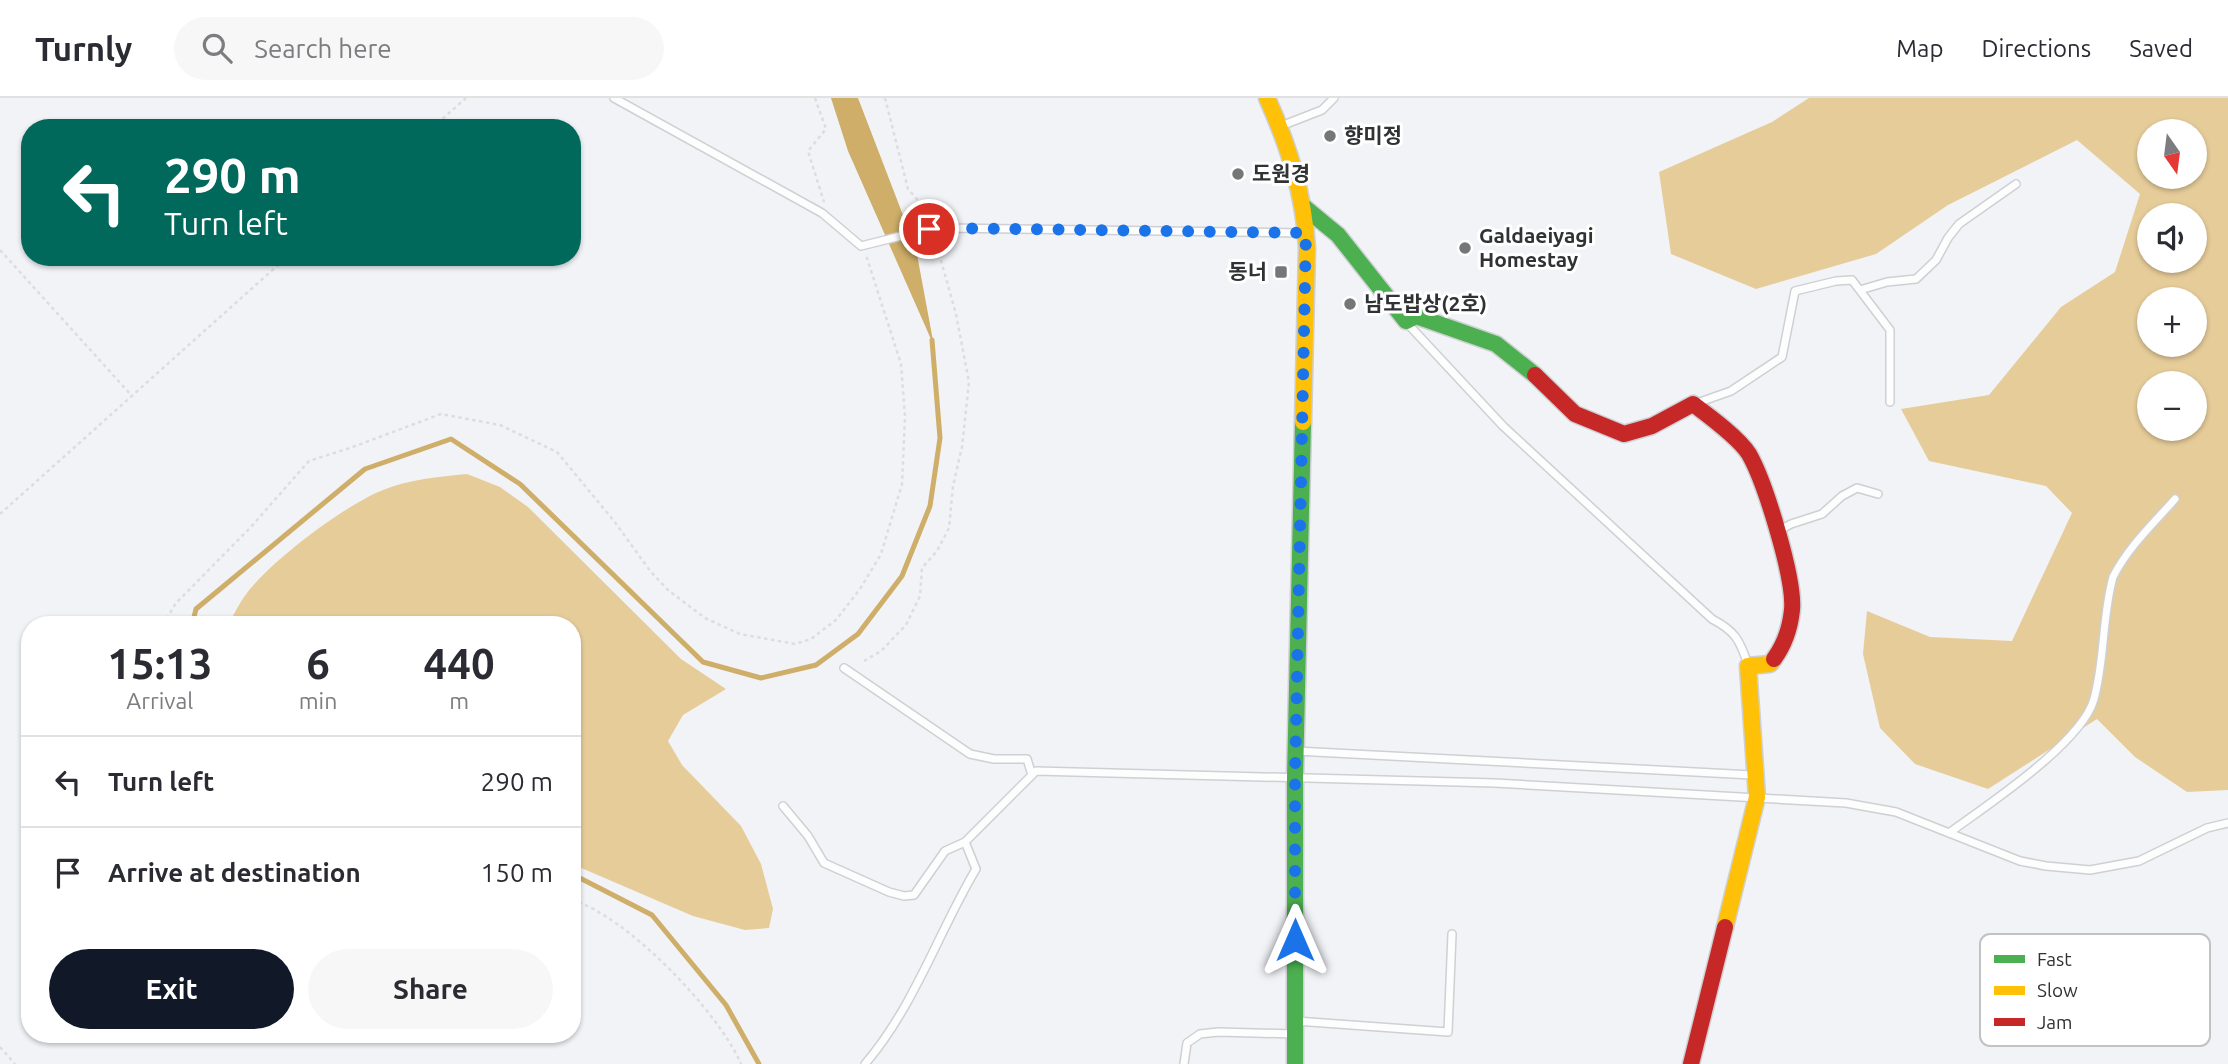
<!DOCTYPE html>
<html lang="en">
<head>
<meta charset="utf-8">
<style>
	body { margin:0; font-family:Ubuntu,"Noto Sans KR",sans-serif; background:#f7f7f7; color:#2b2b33; height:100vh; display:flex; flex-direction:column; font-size:26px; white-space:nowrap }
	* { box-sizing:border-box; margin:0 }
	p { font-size:23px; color:#7c7c81 }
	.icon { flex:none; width:38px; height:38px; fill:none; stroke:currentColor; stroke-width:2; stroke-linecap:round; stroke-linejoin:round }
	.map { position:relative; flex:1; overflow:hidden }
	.side { position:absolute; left:21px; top:518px; width:560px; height:427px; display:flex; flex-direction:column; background:#fff; border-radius:28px; box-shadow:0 2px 5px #0004 }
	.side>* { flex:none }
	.top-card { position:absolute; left:21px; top:21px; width:560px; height:147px; border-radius:28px; box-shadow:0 2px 5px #0004; background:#00695c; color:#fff; overflow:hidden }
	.needle { width:46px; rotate:166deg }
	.tools { position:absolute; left:2137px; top:21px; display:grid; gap:14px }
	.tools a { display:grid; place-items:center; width:70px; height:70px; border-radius:50%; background:#fff; box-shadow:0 2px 5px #0004; font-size:35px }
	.pin { position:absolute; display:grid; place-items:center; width:60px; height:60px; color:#fff; margin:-30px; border:4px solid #fff; border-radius:50%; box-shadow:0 2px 7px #0007 }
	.me { position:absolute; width:77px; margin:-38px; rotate:0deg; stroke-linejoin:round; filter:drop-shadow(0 0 5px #0008) }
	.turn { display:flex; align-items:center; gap:24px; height:147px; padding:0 28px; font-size:32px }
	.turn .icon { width:91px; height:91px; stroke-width:2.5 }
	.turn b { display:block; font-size:49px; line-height:60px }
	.eta { display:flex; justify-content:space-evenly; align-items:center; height:119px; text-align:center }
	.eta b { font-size:42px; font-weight:700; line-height:49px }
	.action { display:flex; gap:14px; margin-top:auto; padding:14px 28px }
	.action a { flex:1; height:80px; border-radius:42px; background:#111827; color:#fff; font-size:28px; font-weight:700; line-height:80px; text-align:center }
	.action a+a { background:#f7f7f7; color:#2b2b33 }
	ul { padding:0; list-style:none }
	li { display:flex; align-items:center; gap:21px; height:91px; padding:0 28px; border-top:2px solid #e1e1e2 }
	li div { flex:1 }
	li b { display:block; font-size:26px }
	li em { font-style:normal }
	header { display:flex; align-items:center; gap:42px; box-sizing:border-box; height:98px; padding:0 35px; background:#fff; border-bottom:2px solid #e1e1e2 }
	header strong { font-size:33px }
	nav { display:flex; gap:38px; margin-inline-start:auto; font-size:24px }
	.search { width:490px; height:63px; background:#f7f7f7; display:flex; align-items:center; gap:18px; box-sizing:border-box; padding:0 24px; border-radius:38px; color:#7c7c81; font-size:26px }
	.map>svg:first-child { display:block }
	.forest { fill:#e6cc99; fill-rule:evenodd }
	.water { fill:#ceae68 }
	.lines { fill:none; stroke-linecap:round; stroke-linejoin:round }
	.stream { stroke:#ceae68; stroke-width:5 }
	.lane-casing { stroke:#ced0d3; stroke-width:10 }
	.fast-casing { stroke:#ced0d3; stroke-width:19 }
	.slow-casing { stroke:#ced0d3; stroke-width:19 }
	.jam-casing { stroke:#ced0d3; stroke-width:19 }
	.path { stroke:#ddddde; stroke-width:2.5; stroke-dasharray:3.5 3.5; stroke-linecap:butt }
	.lane { stroke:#fdfdfe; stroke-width:7 }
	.fast { stroke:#4caf50; stroke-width:16 }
	.slow { stroke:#ffc107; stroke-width:16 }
	.jam { stroke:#c62828; stroke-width:16 }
	.route { stroke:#1a73e8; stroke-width:12; stroke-dasharray:0 21.6 }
	.poi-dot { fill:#747678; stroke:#fff; stroke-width:2.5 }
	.labels { text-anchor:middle; stroke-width:6; stroke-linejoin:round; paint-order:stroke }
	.poi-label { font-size:21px; font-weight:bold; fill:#303234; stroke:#fff; text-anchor:start }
	.key { fill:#fff; stroke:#c1c2c2; stroke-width:2 }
	.key-label { font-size:19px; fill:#303234 }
</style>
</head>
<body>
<header>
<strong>Turnly</strong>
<div class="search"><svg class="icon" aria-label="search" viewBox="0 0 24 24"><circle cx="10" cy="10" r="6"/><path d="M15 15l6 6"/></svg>Search here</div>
<nav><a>Map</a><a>Directions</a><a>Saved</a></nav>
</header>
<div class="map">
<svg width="2228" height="966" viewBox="0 0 2228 966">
	<rect width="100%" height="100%" fill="#f1f3f6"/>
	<path class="forest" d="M 1809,0 L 2228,0 L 2228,692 L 2187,694 L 2135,659 L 2097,621 L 1988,691 L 1915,666 L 1880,630 L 1863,556 L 1867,513 L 1930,539 L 2012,543 L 2072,415 L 2046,388 L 1929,363 L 1901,311 L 1989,297 L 2061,209 L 2115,174 L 2140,96 L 2077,42 L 1948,107 L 1876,156 L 1756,191 L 1671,156 L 1659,74 L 1772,24 ZM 2149,33 L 2194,33 L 2194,79 L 2149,79 ZM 2149,117 L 2194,117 L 2194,163 L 2149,163 ZM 2149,201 L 2194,201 L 2194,247 L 2149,247 ZM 2149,285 L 2194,285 L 2194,331 L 2149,331 Z
		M 467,376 L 500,389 L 528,409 L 681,561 L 726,591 L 683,617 L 668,643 L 682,667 L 741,728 L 761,766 L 773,811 L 769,830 L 745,832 L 693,818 L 572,766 L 572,527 L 228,527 C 234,516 240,504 247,495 C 272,462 345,407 383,392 C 410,381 438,379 467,376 Z"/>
	<path class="water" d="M 831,0 L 858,0 L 916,151 L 934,248 L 848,53 Z"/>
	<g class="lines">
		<path class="stream" d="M 192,527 L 196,511 L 365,371 L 451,341 L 520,386 L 703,564 L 761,580 L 816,567 L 858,536 L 902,478 L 930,408 L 940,340 L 932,242
			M 572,776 L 652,817 L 726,907 L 759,966"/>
		<defs>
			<path id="lane" d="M 614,0 L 822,115 L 861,148 L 929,131 L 944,130 L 1304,135
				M 1281,28 L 1322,12 L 1334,0
				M 1860,192 L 1887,184 L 1916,181 L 1936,162 L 1948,140 L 1959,126 L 2016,86
				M 1406,224 L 1503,328 L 1712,521 C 1735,533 1740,542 1748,567
				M 1697,305 L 1731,293 L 1782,259 L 1795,193 L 1836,183 L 1852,182 L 1890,232 L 1890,304
				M 1776,434 L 1791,426 L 1822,416 L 1842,398 L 1857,390 L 1878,396
				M 844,570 L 970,656 L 994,661 L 1027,661 L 1032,677
				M 1296,653 L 1752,677
				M 783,708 L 808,738 L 824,765 L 889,794 L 904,798 L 914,797 L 945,753 L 965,744
				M 1949,735 C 1987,707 2082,645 2094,601 C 2105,561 2102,518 2113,479 C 2128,449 2153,426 2175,401
				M 1296,923 L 1448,934 L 1452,836
				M 865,966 C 914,909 938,835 976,771 L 965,744 L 1036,673 L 1495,685 L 1846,705 L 1896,714 L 2020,763 L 2046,768 L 2090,772 L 2139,763 L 2207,730 L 2228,725
				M 1184,966 L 1187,945 L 1200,936 L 1218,934 L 1294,936"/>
			<path id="fast" d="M 1304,109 L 1338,137 L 1406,223 L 1416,218 L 1496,246 L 1535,277
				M 1295,966 L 1295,680 L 1303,324"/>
			<path id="slow" d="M 1267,0 C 1289,49 1304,96 1307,150 L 1303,324
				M 1725,829 L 1757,699 L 1748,568 L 1770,566 L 1774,561"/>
			<path id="jam" d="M 1535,277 L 1575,316 L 1624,336 L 1652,328 L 1693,306 C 1709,318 1739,340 1749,356 C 1765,384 1795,481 1792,512 C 1790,531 1785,546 1774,561
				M 1691,966 L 1725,829"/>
		</defs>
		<use href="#lane" class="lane-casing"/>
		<use href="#fast" class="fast-casing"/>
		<use href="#slow" class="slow-casing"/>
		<use href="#jam" class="jam-casing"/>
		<path class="path" d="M 815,0 L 826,31 L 808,53 L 824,104
			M 885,0 L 908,91 L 932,118
			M 432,30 L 466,0
			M 0,152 L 132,298
			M 0,416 L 287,159
			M 163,527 L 176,505 L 250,430 L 309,363 L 350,350 L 441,316 L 500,327 L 557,354 L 614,423 L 651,474 L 668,492 L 705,520 L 740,536 L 795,546 L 811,541 L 836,522 L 860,491 L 881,456 L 902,386 L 905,319 L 901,266 L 866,157
			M 864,563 L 881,553 L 906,527 L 920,498 L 922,470 L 937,453 L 949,430 L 953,388 L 962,349 L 969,284 L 956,216 L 940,159 L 943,140
			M 572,802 C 627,818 719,914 741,966
			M 0,949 L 15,966"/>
		<use href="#lane" class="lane"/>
		<use href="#fast" class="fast"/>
		<use href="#slow" class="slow"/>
		<use href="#jam" class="jam"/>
	</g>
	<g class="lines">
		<path class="route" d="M 929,131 L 944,130 L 1306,135 L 1295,680 L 1295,842"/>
	</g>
	<g class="poi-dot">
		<circle cx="1330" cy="38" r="7"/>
		<circle cx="1238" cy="76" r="7"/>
		<circle cx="1465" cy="150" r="7"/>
		<rect x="1274" y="167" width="14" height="14" rx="3.5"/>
		<circle cx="1350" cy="206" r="7"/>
	</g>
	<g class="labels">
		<g class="poi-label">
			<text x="1344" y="45">향미정</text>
			<text x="1252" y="83">도원경</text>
			<text x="1479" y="145">Galdaeiyagi<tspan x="1479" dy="24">Homestay</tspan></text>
			<text x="1267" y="181" text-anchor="end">동너</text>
			<text x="1364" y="213">남도밥상(2호)</text>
		</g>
	</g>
	<rect x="1980" y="836" width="230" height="112" rx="10" class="key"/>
	<rect x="1994" y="857" width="31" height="8" fill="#4caf50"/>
	<rect x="1994" y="888" width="31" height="9" fill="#ffc107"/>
	<rect x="1994" y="920" width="31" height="8" fill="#c62828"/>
	<g class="key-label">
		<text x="2037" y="868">Fast</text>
		<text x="2037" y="899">Slow</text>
		<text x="2037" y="931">Jam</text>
	</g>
</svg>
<div class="tools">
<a><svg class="needle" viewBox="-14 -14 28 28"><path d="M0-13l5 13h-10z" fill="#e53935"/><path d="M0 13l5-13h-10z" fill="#7c7c81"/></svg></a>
<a><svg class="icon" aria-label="sound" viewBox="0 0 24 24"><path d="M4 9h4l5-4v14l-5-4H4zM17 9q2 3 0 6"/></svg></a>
<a>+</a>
<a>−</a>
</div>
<div class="pin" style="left:929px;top:131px;background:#d93025"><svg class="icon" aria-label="arrive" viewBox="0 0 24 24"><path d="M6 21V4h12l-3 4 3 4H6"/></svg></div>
<svg class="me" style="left:1295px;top:842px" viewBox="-20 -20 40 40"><path d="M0-17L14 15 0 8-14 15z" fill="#1a73e8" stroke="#fff" stroke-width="4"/></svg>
<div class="top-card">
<div class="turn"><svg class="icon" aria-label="left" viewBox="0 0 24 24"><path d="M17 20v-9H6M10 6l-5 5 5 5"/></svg><div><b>290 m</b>Turn left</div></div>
</div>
<section class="side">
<div class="eta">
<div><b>15:13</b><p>Arrival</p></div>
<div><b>6</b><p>min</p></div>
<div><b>440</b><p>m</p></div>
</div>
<ul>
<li><svg class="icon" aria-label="left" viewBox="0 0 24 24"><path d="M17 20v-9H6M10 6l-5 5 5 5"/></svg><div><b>Turn left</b></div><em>290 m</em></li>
<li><svg class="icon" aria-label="arrive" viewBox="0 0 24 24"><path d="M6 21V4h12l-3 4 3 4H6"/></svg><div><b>Arrive at destination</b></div><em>150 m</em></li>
</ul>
<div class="action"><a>Exit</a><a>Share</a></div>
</section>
</div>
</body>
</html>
